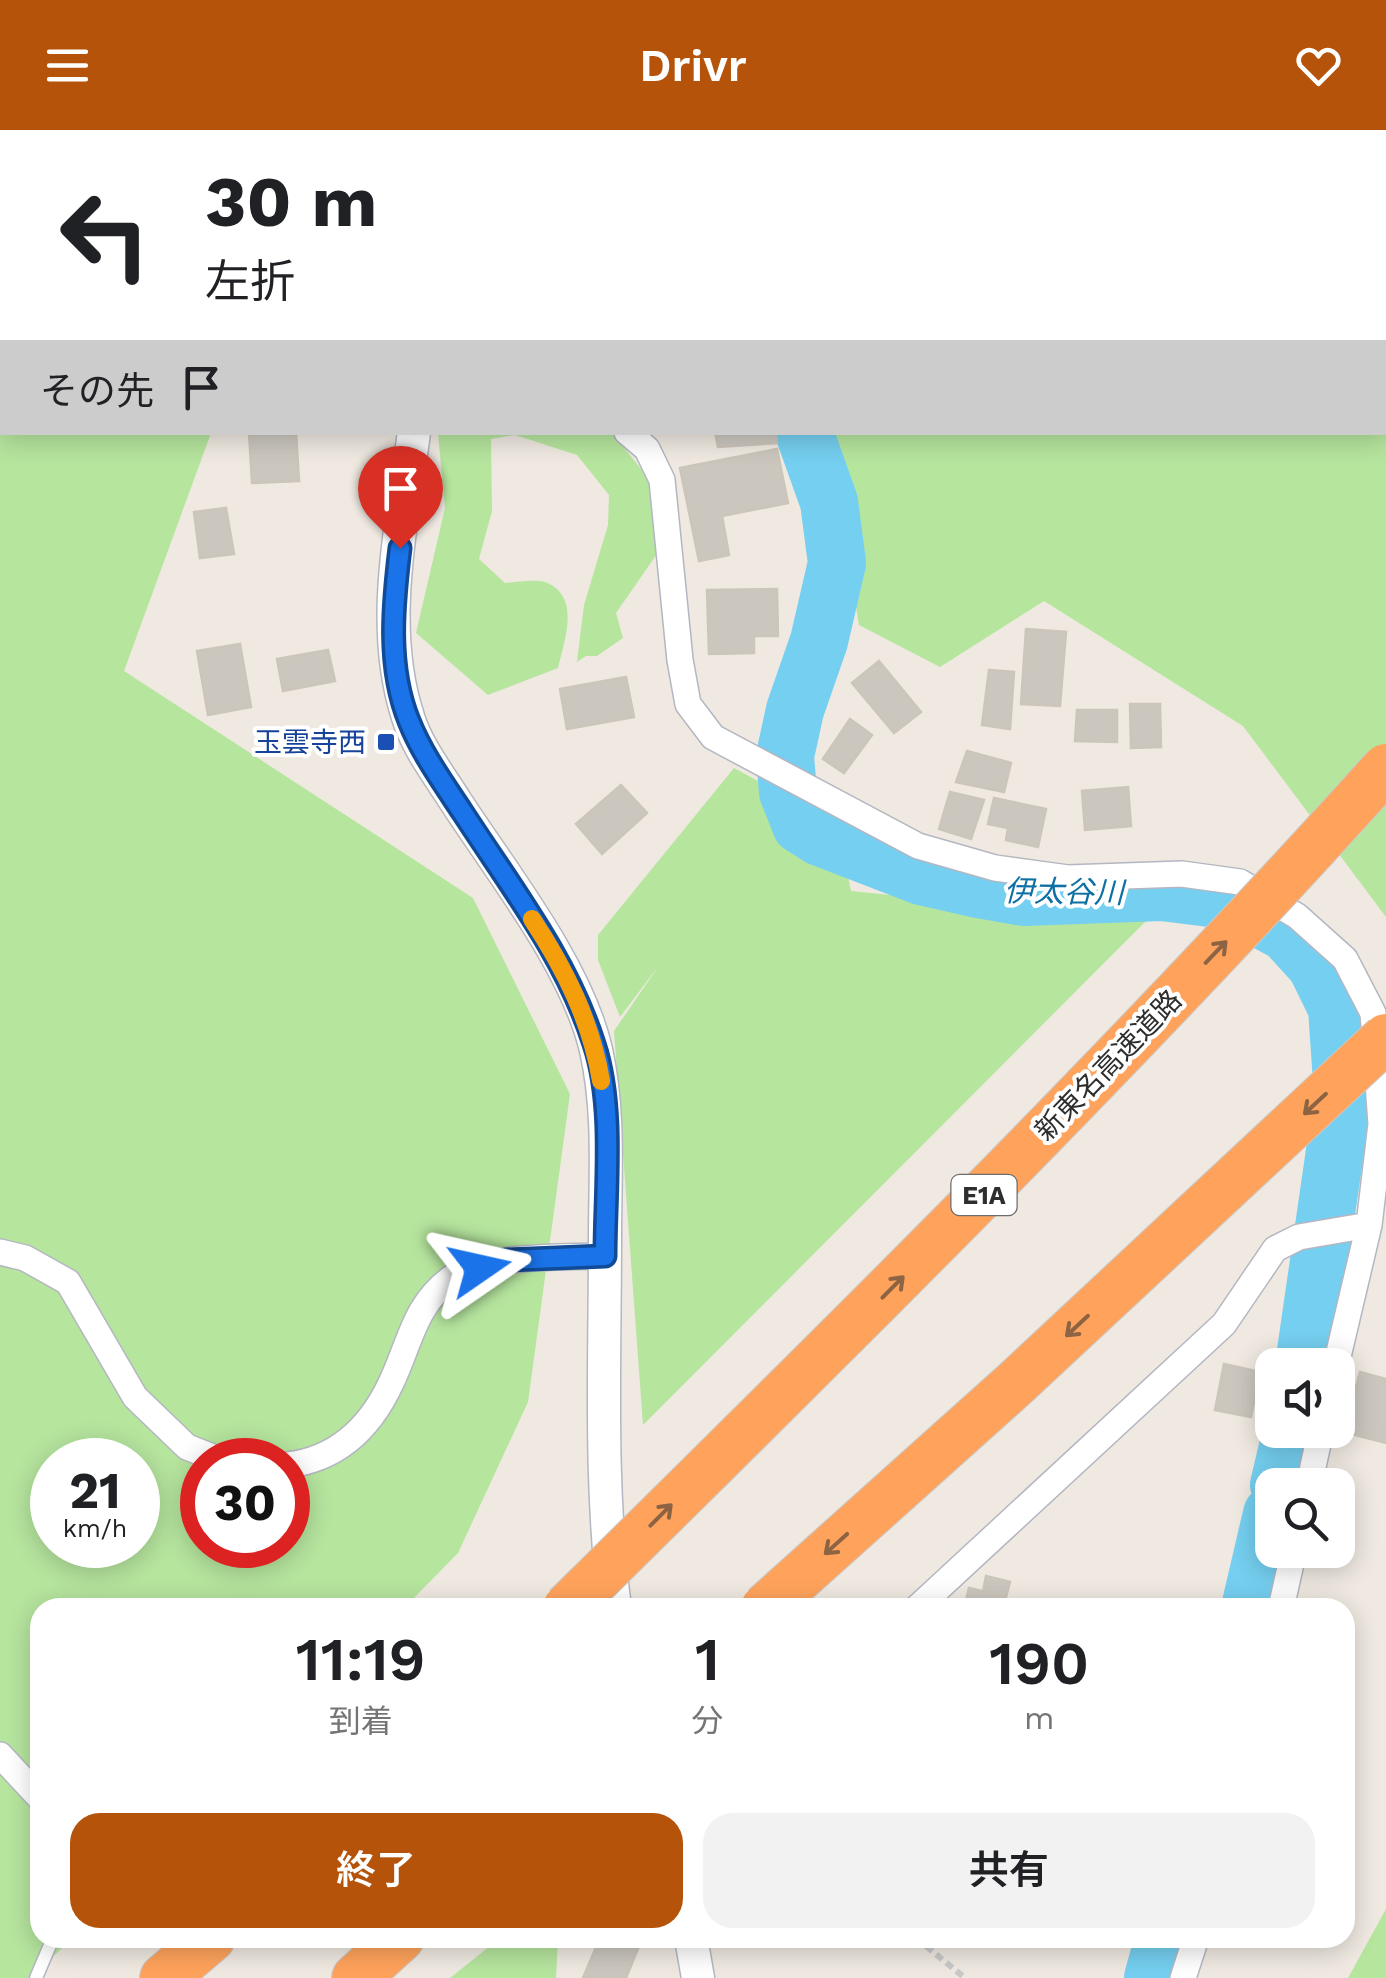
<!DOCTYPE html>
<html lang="ja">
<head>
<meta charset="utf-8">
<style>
	body { margin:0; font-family:"Work Sans","Noto Sans JP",sans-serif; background:#f2f2f2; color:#202124; height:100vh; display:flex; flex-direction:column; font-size:38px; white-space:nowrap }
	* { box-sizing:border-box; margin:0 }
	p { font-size:32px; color:#757577 }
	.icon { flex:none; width:55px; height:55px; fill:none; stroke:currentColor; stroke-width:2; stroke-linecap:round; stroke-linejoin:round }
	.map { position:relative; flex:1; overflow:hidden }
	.panel { position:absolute; left:30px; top:1468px; width:1325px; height:350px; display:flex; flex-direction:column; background:#fff; border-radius:30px; box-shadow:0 5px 25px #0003 }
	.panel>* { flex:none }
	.hud { position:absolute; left:0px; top:0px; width:1388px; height:305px; box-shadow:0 5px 25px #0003; background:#fff; color:#202124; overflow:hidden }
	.controls { position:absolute; left:1255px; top:1218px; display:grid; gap:20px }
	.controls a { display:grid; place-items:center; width:100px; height:100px; border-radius:20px; background:#fff; box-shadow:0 5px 25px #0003; font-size:50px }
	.speed { position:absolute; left:30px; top:1308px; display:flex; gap:20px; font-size:50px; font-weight:700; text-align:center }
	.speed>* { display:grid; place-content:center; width:130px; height:130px; border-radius:50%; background:#fff; box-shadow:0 5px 25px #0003; line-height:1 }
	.speed small { font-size:25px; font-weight:400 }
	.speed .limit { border:15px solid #d22; background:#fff; color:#111 }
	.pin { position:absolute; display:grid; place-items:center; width:85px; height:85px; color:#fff; margin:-102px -42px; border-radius:50% 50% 50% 0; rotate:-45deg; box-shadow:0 0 10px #0007 }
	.pin .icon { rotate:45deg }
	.me { position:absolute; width:110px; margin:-55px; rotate:79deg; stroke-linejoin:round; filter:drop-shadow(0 0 8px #0008) }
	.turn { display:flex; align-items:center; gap:35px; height:210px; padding:0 40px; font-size:45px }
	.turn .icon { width:130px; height:130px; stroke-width:2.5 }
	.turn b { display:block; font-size:70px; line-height:85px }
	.then { display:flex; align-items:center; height:95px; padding:0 40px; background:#0003; gap:20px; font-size:38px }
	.eta { display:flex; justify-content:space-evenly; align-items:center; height:170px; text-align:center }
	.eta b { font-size:60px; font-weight:600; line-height:70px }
	.action { display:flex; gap:20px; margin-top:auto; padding:20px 40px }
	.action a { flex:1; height:115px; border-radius:30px; background:#b45309; color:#fff; font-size:40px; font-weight:600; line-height:115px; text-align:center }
	.action a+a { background:#f2f2f2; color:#202124 }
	header { display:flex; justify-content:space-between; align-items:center; height:130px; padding:0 40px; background:#b45309; color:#fff; font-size:45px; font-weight:600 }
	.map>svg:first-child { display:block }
	.green { fill:#b6e59e; fill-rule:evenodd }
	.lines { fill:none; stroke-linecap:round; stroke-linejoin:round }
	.river { stroke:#75cff0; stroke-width:58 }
	.building { fill:#cbc7bf; stroke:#cbc5ba; stroke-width:2.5 }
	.service-casing { stroke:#b4b7c1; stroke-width:15 }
	.minor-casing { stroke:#b4b7c1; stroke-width:28 }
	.tertiary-casing { stroke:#b4b7c1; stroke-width:35 }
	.motorway-casing { stroke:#c9c9c9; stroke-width:50 }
	.path { stroke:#c9c9c9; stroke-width:6; stroke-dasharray:8 5; stroke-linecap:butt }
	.service { stroke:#fff; stroke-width:12 }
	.minor { stroke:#fff; stroke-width:25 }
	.tertiary { stroke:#fff; stroke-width:32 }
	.motorway { stroke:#ffa35c; stroke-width:48 }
	.motorway-bridge-casing { stroke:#c9c9c9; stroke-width:50; stroke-linecap:butt }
	.motorway-bridge { stroke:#ffa35c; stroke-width:48 }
	.oneway { stroke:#8c6343 }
	.route-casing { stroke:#114b97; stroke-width:25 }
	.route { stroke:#1a73e8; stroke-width:18 }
	.slow { stroke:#f59e0b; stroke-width:18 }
	.transit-dot { fill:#1a4fb4; stroke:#fff; stroke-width:4 }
	.labels { text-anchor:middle; stroke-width:8; stroke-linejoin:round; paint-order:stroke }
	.shield { fill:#fff; stroke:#6d6d6d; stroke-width:2.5 }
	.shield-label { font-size:25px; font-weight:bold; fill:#2e2e2e }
	.transit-label { font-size:28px; fill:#164399; stroke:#fff; text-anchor:end }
	.street-label { font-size:28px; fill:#2e2e2e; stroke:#fff }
	.water-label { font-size:30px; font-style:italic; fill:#0d6fa3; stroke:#fff }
</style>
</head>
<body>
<header><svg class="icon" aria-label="menu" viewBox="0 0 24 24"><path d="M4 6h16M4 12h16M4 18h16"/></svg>Drivr<svg class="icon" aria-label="heart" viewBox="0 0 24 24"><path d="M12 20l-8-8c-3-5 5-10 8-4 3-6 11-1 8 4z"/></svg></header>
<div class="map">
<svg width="1386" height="1848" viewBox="0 0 1386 1848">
	<rect width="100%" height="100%" fill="#efe9e1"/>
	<path class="green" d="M 0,0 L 254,0 L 254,2 L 2,2 L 2,302 L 211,303 L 124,541 L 473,768 L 570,964 L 528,1272 L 458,1423 L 405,1477 L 40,1478 L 40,1808 L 73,1808 L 30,1848 L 0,1848 ZM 52,1330 L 138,1330 L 138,1415 L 52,1415 ZM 202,1330 L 288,1330 L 288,1415 L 202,1415 Z
		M 525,0 L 1386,0 L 1386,787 L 1243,596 L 1044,471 L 940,537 L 859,495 L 840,382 L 813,303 L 1385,302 L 1385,2 Z
		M 438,303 L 612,303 L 642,340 L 656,369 L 659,421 L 616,483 L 623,508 L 597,526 L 586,526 L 577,532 L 584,475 L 608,395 L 609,365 L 577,325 L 515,305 L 491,309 L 492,381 L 479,429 L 505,453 C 516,452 534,449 545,452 C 582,466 564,511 558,538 L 488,565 L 416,503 L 445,378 Z
		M 734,638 L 836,693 L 851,761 L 1037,780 L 1156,781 L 643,1295 L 614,901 L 660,834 L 620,887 L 598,830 L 598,805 Z
		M 1386,1779 L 1386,1848 L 1348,1848 Z
		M 500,1808 L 558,1808 L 556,1848 L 450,1848 Z"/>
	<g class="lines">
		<path class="river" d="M 456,0 L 457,2
			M 804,302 L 829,372 L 837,433 L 819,511 L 795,580 L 785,626 L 788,662 L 801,695 L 820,707 L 921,746 L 978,759 L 1024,767 L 1162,762 L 1226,770 L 1287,803 L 1316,835 L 1337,878 L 1343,966 L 1304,1235
			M 1279,1355 L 1292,1300
			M 1250,1478 L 1272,1384
			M 1153,1848 L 1164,1808"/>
	</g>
	<path class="building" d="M 249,302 L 296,302 L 299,351 L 252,353 Z
		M 715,302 L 776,302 L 777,313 L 718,317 Z
		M 777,319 L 788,373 L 722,386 L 729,425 L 699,431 L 680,338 Z
		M 226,378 L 234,424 L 200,428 L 194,382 Z
		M 777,459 L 778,506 L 754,506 L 754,523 L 709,524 L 707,460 Z
		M 1026,499 L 1066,502 L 1060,576 L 1021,574 Z
		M 240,514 L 251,577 L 208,585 L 197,521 Z
		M 328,520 L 335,551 L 283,561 L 277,529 Z
		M 879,531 L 921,582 L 894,603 L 852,553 Z
		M 989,540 L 1014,542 L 1010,599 L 982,595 Z
		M 626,547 L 634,587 L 567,599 L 560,559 Z
		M 1130,574 L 1160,574 L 1161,617 L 1131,618 Z
		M 1077,580 L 1117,580 L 1117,612 L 1075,611 Z
		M 850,589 L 872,605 L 844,643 L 823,629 Z
		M 967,621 L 1011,633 L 1004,662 L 956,652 Z
		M 621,655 L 647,683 L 602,724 L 576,694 Z
		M 1128,657 L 1131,696 L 1085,700 L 1082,661 Z
		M 950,662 L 984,670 L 971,709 L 939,699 Z
		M 994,668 L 1046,679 L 1038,717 L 1006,710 L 1008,698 L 988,694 Z
		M 1224,1234 L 1260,1242 L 1251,1287 L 1215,1280 Z
		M 1360,1242 L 1386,1249 L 1386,1313 L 1344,1302 Z
		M 986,1446 L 1010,1452 L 1006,1467 L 983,1462 Z
		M 969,1458 L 1006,1467 L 1004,1478 L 964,1478 Z
		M 600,1808 L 619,1808 L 639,1816 L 626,1848 L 583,1848 Z"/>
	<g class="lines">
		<defs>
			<path id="service" d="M 36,1848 L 53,1808"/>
			<path id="minor" d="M 627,302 L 647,319 L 662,350 L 680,530 L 688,574 L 713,607 L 918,716 L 995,738 L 1068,748 L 1182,744 L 1240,752 L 1297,786 L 1345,829 L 1373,883 L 1381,994 L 1369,1095 L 1336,1235
				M 0,1122 L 25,1128 L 68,1152 L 135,1267 L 187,1317 L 220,1330
				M 288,1335 C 337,1329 370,1298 391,1253 C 410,1214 414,1174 453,1147 C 485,1125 565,1127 605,1126
				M 1309,1355 L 1321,1300
				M 917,1478 L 1224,1194 L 1275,1119 L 1299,1107 L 1369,1095
				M 1281,1478 L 1294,1420
				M 0,1625 L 40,1668
				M 1183,1848 L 1196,1808"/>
			<path id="tertiary" d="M 307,0 L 307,2
				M 414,302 C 402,396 378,495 408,587 C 417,617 439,645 456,672 C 503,744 577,837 596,920 C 610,982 605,1046 605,1108 C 605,1232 599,1355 615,1478
				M 691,1808 L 698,1848"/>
			<path id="motorway" d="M 164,1848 L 211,1808
				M 356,1848 L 400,1808"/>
		</defs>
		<use href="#service" class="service-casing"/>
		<use href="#minor" class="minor-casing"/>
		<use href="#tertiary" class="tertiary-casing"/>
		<use href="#motorway" class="motorway-casing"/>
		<path class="path" d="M 916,1808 L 965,1848"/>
		<use href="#service" class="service"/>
		<use href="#minor" class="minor"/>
		<use href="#tertiary" class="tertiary"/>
		<use href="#motorway" class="motorway"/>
		<defs>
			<path id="motorway-bridge" d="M 567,1478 C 846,1203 1124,929 1386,638
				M 765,1478 L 1017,1252 L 1386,908"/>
		</defs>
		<use href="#motorway-bridge" class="motorway-bridge-casing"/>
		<use href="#motorway-bridge" class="motorway-bridge"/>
	</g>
	<defs><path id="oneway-shaft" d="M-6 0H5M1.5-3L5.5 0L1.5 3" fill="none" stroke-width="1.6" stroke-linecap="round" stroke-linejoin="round" transform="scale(2.5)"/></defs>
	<g class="oneway">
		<use href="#oneway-shaft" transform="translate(1216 822) rotate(-46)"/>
		<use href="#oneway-shaft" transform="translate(1315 974) rotate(137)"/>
		<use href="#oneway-shaft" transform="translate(893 1157) rotate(-45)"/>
		<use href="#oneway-shaft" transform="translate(1077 1196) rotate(137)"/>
		<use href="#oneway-shaft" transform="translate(661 1385) rotate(-45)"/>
		<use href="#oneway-shaft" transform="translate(836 1414) rotate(138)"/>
	</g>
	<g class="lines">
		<defs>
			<path id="route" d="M 400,418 C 393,475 387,537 409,591 C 422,624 444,654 463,683 C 511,757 567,829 594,914 C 615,977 605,1060 605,1126 L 506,1130 L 480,1138"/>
		</defs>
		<use href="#route" class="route-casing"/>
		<use href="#route" class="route"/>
		<path class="slow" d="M 532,789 C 565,839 591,891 601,951"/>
	</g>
	<rect class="transit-dot" x="376" y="602" width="20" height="20" rx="5"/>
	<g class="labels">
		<rect class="shield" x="951.5" y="1045" width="65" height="40" rx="8"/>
		<g class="shield-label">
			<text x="984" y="1074">E1A</text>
		</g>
		<g class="transit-label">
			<text x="366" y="622">玉雲寺西</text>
		</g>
		<g class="street-label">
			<text transform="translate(1108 935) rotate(-46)" y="10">新東名高速道路</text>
		</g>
		<g class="water-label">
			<text transform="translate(1064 762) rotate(1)" y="10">伊太谷川</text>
		</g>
	</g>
</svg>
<div class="controls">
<a><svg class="icon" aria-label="sound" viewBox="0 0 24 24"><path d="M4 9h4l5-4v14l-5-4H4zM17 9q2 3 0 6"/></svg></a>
<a><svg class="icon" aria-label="search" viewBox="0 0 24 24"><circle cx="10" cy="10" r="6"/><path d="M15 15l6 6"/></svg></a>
</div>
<div class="speed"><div>21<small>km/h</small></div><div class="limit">30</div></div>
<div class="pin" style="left:400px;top:418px;background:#d93025"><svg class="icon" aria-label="arrive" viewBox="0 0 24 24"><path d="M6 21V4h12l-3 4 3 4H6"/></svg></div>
<svg class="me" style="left:480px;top:1138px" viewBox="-20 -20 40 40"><path d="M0-17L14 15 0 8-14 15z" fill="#1a73e8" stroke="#fff" stroke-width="4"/></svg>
<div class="hud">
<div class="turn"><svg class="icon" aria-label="left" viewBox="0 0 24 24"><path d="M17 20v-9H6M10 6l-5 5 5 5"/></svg><div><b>30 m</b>左折</div></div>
<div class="then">その先<svg class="icon" aria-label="arrive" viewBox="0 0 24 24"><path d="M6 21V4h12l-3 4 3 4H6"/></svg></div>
</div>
<section class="panel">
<div class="eta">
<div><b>11:19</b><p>到着</p></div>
<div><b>1</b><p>分</p></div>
<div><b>190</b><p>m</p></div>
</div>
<div class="action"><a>終了</a><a>共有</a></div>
</section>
</div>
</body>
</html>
